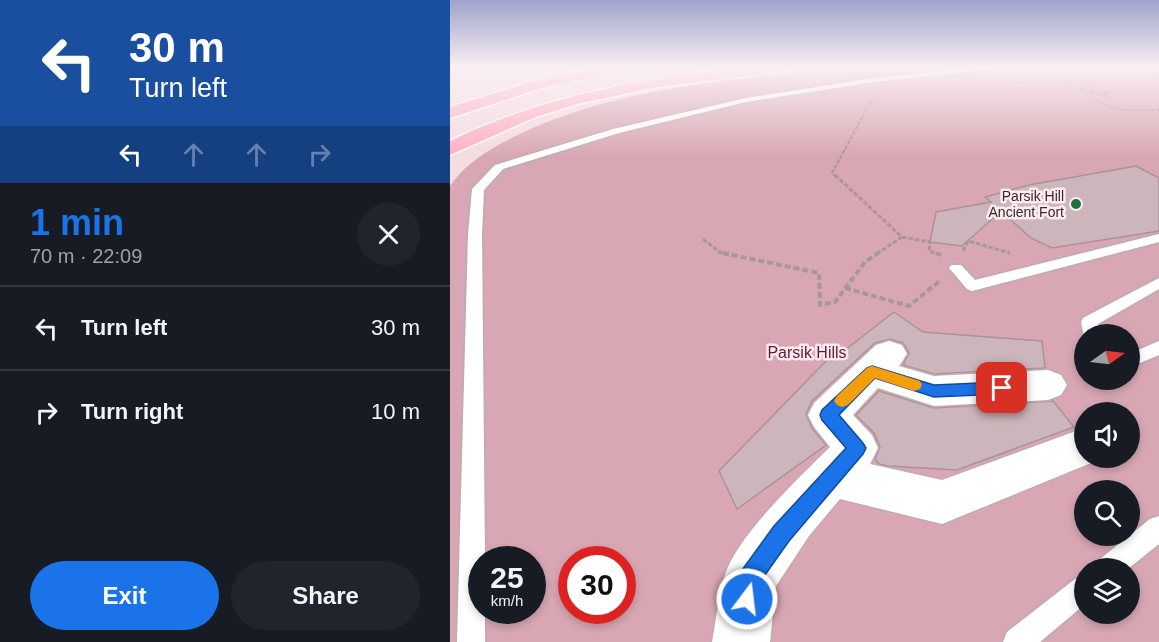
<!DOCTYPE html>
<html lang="en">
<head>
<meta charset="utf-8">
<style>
	body { margin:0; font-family:Helvetica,sans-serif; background:#20242c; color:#f1f3f6; height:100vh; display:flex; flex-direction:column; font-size:22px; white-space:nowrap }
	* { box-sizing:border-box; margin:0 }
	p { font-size:20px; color:#9ea1a6 }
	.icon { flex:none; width:33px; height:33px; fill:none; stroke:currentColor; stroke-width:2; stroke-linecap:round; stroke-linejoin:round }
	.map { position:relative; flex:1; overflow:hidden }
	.panel { display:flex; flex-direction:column; background:#171b24; width:450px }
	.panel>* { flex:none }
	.top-card { background:#1a4fa0; color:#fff; overflow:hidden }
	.needle { width:39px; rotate:76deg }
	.fabs { position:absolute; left:624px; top:324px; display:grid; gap:12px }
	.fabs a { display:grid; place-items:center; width:66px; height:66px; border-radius:50%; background:#171b24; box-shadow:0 3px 9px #0003; font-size:30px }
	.speed { position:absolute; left:18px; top:546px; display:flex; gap:12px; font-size:30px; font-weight:700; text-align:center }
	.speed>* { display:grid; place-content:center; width:78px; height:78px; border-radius:50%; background:#171b24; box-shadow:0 3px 9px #0003; line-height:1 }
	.speed small { font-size:15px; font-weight:400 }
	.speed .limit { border:9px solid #d22; background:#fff; color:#111 }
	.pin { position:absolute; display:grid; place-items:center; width:51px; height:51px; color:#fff; margin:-26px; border-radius:12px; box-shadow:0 3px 9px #0006 }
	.me { position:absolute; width:66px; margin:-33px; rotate:15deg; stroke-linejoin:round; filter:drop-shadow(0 0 4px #0008) }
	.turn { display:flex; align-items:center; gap:21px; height:126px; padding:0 30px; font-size:27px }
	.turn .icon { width:78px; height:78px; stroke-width:2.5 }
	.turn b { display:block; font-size:42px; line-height:51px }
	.lanes { display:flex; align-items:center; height:57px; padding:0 30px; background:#0003; justify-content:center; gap:30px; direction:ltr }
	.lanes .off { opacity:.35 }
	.round { display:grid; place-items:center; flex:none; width:63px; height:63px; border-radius:32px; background:#20242c }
	.head { display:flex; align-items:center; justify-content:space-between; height:102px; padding:0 30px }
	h1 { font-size:36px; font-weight:800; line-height:45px; color:#1a73e8 }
	.cta { display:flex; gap:12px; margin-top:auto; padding:12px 30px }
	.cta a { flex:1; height:69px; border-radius:36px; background:#1a73e8; color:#fff; font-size:24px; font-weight:800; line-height:69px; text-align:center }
	.cta a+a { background:#20242c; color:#f1f3f6 }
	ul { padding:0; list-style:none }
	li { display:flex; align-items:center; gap:18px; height:84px; padding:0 30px; border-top:2px solid #363941 }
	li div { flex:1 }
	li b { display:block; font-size:22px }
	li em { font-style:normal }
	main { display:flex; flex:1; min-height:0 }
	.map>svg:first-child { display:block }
	.green { fill:#d8a7b3; fill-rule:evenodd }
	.building { fill:#cdb6bb; stroke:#a99398; stroke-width:1.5 }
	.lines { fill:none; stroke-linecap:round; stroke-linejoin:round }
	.lane-casing { stroke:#c3acb1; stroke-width:4 }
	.street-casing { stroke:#c3acb1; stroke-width:3 }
	.highway-casing { stroke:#fff; stroke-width:3 }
	.path-far3 { stroke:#a8969a; stroke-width:1.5; stroke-dasharray:3 1.5; stroke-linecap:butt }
	.path-far2 { stroke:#a8969a; stroke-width:2; stroke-dasharray:4 1.5; stroke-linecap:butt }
	.path-far1 { stroke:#a8969a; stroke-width:3; stroke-dasharray:4.5 2; stroke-linecap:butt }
	.path { stroke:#a8969a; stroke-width:4; stroke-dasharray:6 3; stroke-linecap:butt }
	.lane { fill:#fff; fill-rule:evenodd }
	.street { fill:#fff; fill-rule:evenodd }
	.highway { fill:#ffb0c4; fill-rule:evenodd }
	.route { fill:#1a73e8; stroke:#114b97; stroke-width:1.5 }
	.slow { fill:#f59e0b }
	.poi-dot { fill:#217141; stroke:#feebef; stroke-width:2 }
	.labels { text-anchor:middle; stroke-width:5; stroke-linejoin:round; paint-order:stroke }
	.far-poi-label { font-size:14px; fill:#332a2c; stroke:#feebef; text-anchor:end }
	.park-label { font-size:16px; fill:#691836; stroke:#feebef }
</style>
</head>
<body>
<main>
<section class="panel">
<div class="top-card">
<div class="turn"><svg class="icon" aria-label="left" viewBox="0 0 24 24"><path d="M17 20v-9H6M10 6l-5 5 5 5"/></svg><div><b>30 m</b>Turn left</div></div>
<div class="lanes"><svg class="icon" aria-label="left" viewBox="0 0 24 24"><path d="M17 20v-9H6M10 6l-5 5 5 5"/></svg><svg class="icon off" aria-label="ahead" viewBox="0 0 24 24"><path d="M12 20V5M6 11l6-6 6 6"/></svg><svg class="icon off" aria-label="ahead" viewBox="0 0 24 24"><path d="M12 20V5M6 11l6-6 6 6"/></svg><svg class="icon off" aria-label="right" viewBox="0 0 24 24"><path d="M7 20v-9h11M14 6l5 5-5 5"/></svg></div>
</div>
<div class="head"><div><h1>1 min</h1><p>70 m · 22:09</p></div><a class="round"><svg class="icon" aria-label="close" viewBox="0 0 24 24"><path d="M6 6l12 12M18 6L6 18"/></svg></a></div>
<ul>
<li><svg class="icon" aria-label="left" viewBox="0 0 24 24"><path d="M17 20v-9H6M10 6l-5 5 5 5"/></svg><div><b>Turn left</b></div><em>30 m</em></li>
<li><svg class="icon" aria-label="right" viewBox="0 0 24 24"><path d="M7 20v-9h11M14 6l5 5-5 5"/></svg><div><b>Turn right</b></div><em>10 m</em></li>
</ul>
<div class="cta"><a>Exit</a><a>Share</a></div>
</section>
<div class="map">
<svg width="709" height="642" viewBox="0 0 709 642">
	<rect width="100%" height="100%" fill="#f4dce1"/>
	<path class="green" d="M 407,67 L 709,67 L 709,642 L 0,642 L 0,186 C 18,160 48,144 76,131 C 180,84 295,79 407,67 ZM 634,334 L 680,334 L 680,380 L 634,380 ZM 634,412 L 680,412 L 680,458 L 634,458 ZM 634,490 L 680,490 L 680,536 L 634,536 ZM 32,560 L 82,560 L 82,610 L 32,610 ZM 122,560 L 172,560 L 172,610 L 122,610 ZM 634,568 L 680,568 L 680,614 L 634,614 Z"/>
	<path class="building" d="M 686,166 L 709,178 L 709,231 L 602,248 L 581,238 L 551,211 L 512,246 L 480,242 L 486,212 L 541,202 L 535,197 L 579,185 Z
		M 444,312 L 473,332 L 592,341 L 595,368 L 484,374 L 453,365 L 459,353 L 453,343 L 440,339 L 425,343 L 362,401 L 356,414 L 362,428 L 376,445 L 287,509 L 269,471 L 379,358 L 381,361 Z
		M 429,391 L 484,408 L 603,401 L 624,427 L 507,470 L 438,466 L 429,464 L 425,459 L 430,447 L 424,433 L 406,415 Z"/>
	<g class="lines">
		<defs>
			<path id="lane" d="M 537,67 L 558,67 L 424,82 L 296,102 L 169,133 L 53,169 L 34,190 L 32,235 L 35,560 L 32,560 L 32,610 L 35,610 L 35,642 L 7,642 L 18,235 L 22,189 L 45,165 L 163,129 L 296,98 L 424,78 Z
				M 709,234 L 709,242 L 522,291 L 517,289 L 499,268 L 501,265 L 511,265 L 525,280 Z
				M 709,278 L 709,289 L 648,324 L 649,334 L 634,334 L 634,337 L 631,322 L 633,318 Z
				M 709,341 L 709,355 L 690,363 L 680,361 L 680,349 L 688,350 Z
				M 709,516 L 709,544 L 679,568 L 646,568 L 650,559 L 700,519 Z
				M 634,575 L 634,605 L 590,642 L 553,642 L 557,632 L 625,579 Z"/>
			<path id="street" d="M 439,341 L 452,345 L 457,354 L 449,366 L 484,376 L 598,370 L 611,375 L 617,385 L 611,395 L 598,400 L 484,406 L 428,388 L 403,415 L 422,435 L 428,448 L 420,464 L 492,480 L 626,431 L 634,434 L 634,458 L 644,458 L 641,463 L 492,524 L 390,499 L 359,536 L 326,586 L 320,642 L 262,642 C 266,621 268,599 274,578 C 285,537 349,478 380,447 L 364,427 L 358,415 L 364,403 L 426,345 Z"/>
			<path id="highway" d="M 153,67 L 179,67 L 172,71 L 89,89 L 0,118 L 0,107 L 80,82 Z
				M 302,67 L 346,67 L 339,71 L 208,87 L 127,104 L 86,117 L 0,155 L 0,141 C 95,95 197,77 302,67 Z"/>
		</defs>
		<use href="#lane" class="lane-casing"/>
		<use href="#street" class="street-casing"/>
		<use href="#highway" class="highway-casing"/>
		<path class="path-far3" d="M 560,82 L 579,85 L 638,82 L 643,83 L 627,91 L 662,91 L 651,92 L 659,93 L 655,94 L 659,97 L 640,92 C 655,114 685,110 709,110
			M 413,116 L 423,98"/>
		<path class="path-far2" d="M 386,177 L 382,173 L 414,114"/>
		<path class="path-far1" d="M 385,175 L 452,237 L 425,255
			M 452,237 L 480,242 L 479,251 L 491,255
			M 253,239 L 271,253 L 280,255
			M 513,251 L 518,241 L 560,253"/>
		<path class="path" d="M 273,253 L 369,273 L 370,305 L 385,302 L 415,262 L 428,253
			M 486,253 L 491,255
			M 395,288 L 459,306 L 491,280"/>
		<use href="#lane" class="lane"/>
		<use href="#street" class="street"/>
		<use href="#highway" class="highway"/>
	</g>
	<linearGradient id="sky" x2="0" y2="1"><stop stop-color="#9fa4cb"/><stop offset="0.43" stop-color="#faeff2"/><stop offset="1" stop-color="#faeff2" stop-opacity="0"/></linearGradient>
	<rect width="709" height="157" fill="url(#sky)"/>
	<path class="route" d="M 422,366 L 484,385 L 552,382 L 558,383 L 560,388 L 558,392 L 552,394 L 484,397 L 425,378 L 389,415 L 413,443 L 416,448 L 413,454 L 339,541 L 310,582 L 305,607 L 297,610 L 289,607 L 285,599 L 292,570 L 324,526 L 396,448 L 372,420 L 370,415 L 372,410 L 417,368 Z"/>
	<path class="slow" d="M 422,366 L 470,381 L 472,385 L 470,389 L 464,391 L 425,378 L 398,405 L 392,407 L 387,405 L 384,401 L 387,396 L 417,368 Z"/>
	<circle class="poi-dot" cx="626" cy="204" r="6"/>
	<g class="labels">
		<g class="far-poi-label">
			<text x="614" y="201">Parsik Hill<tspan x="614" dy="16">Ancient Fort</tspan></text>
		</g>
		<g class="park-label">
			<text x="357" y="358">Parsik Hills</text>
		</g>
	</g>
</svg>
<div class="fabs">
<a><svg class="needle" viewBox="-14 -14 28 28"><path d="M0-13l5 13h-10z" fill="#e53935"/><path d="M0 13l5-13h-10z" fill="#9ea1a6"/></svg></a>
<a><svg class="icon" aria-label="sound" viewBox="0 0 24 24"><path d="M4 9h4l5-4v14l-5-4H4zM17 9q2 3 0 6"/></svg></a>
<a><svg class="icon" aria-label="search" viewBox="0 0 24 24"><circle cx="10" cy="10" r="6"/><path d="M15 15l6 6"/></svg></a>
<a><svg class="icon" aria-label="layers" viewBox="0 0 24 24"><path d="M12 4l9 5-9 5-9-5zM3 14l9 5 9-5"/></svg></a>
</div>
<div class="speed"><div>25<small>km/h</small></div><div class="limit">30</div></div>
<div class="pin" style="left:552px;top:388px;background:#d93025"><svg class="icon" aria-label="arrive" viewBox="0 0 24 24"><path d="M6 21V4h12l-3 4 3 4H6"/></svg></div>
<svg class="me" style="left:297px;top:599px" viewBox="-20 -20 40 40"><circle r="17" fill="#1a73e8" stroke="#fff" stroke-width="3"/><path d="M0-11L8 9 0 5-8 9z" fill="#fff"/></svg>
</div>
</main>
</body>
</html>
